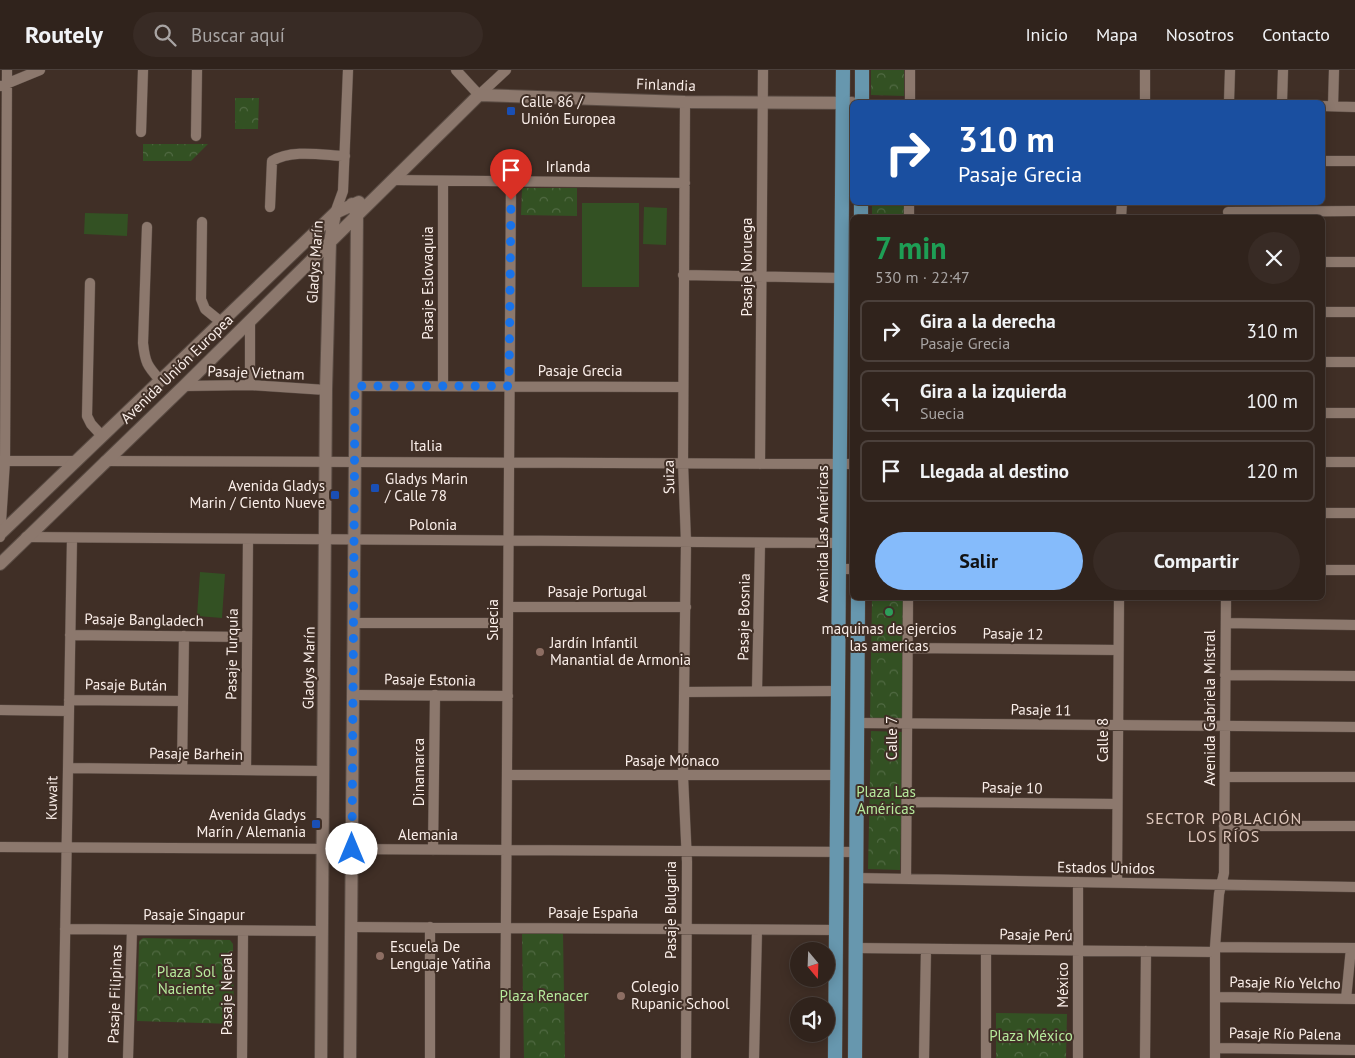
<!DOCTYPE html>
<html lang="es">
<head>
<meta charset="utf-8">
<style>
	body { margin:0; font-family:"PT Sans",sans-serif; background:#382b25; color:#f1f3f6; height:100vh; display:flex; flex-direction:column; font-size:19px; white-space:nowrap }
	* { box-sizing:border-box; margin:0 }
	p { font-size:16px; color:#a8a4a3 }
	.icon { flex:none; width:28px; height:28px; fill:none; stroke:currentColor; stroke-width:2; stroke-linecap:round; stroke-linejoin:round }
	.map { position:relative; flex:1; overflow:hidden }
	.side { position:absolute; left:850px; top:145px; width:475px; height:385px; display:flex; flex-direction:column; background:#30231c; border-radius:8px; box-shadow:0 2px 12px #0003,0 0 0 1px #4b403b }
	.side>* { flex:none }
	.top-card { position:absolute; left:850px; top:30px; width:475px; height:105px; border-radius:8px; box-shadow:0 2px 12px #0003,0 0 0 1px #4b403b; background:#1a4fa0; color:#fff; overflow:hidden }
	.needle { width:32px; rotate:161deg }
	.buttons { position:absolute; left:790px; top:872px; display:grid; gap:10px }
	.buttons a { display:grid; place-items:center; width:45px; height:45px; border-radius:50%; background:#30231c; box-shadow:0 2px 12px #0003,0 0 0 1px #4b403b; font-size:25px }
	.pin { position:absolute; display:grid; place-items:center; width:42px; height:42px; color:#fff; margin:-51px -21px; border-radius:50% 50% 50% 0; rotate:-45deg; box-shadow:0 0 5px #0007 }
	.pin .icon { rotate:45deg }
	.me { position:absolute; width:55px; margin:-28px; rotate:0deg; stroke-linejoin:round; filter:drop-shadow(0 0 4px #0008) }
	.turn { display:flex; align-items:center; gap:18px; height:105px; padding:0 25px; font-size:22px }
	.turn .icon { width:65px; height:65px; stroke-width:2.5 }
	.turn b { display:block; font-size:35px; line-height:42px }
	.round { display:grid; place-items:center; flex:none; width:52px; height:52px; border-radius:26px; background:#382b25 }
	.summary { display:flex; align-items:center; justify-content:space-between; height:85px; padding:0 25px }
	h1 { font-size:30px; font-weight:800; line-height:38px; color:#1e9e55 }
	.action { display:flex; gap:10px; margin-top:auto; padding:10px 25px }
	.action a { flex:1; height:58px; border-radius:30px; background:#85bbfb; color:#111; font-size:20px; font-weight:800; line-height:58px; text-align:center }
	.action a+a { background:#382b25; color:#f1f3f6 }
	ul { padding:0; list-style:none }
	li { display:flex; align-items:center; gap:15px; height:62px; margin:0 10px 8px; padding:0 15px; border:2px solid #4b403b; border-radius:8px }
	li div { flex:1 }
	li b { display:block; font-size:19px }
	li em { font-style:normal }
	header { display:flex; align-items:center; gap:30px; box-sizing:border-box; height:70px; padding:0 25px; background:#30231c; border-bottom:1px solid #4b403b }
	header strong { font-size:24px }
	nav { display:flex; gap:28px; margin-inline-start:auto; font-size:18px }
	.search { width:350px; height:45px; background:#382b25; display:flex; align-items:center; gap:12px; box-sizing:border-box; padding:0 18px; border-radius:28px; color:#a8a4a3; font-size:19px }
	.map>svg:first-child { display:block }
	.park { fill:url(#park-crowns) }
	.pitch { fill:#335123 }
	.lines { fill:none; stroke-linecap:round; stroke-linejoin:round }
	.minor-casing { stroke:#594b43; stroke-width:11 }
	.tertiary-casing { stroke:#594b43; stroke-width:14 }
	.primary-casing { stroke:#594b43; stroke-width:15 }
	.minor { stroke:#8c786d; stroke-width:10 }
	.tertiary { stroke:#8c786d; stroke-width:12 }
	.primary { stroke:#6797ae; stroke-width:14 }
	.route { stroke:#1a73e8; stroke-width:9; stroke-dasharray:0 16.2 }
	.transit-dot { fill:#1a4fb4; stroke:#402f26; stroke-width:2 }
	.leisure-dot { fill:#2e9e5b; stroke:#402f26; stroke-width:2 }
	.education-dot { fill:#8d6e63; stroke:#402f26; stroke-width:2 }
	.labels { text-anchor:middle; stroke-width:4; stroke-linejoin:round; paint-order:stroke }
	.street-label { font-size:15px; fill:#faeee9; stroke:#402f26 }
	.poi-label { font-size:15px; fill:#faeee9; stroke:#402f26; text-anchor:start }
	.park-label { font-size:15px; fill:#b6ea9c; stroke:#402f26 }
	.neighbourhood-label { font-size:16px; letter-spacing:1px; fill:#e0c9be; stroke:#402f26 }
</style>
</head>
<body>
<header>
<strong>Routely</strong>
<div class="search"><svg class="icon" aria-label="search" viewBox="0 0 24 24"><circle cx="10" cy="10" r="6"/><path d="M15 15l6 6"/></svg>Buscar aquí</div>
<nav><a>Inicio</a><a>Mapa</a><a>Nosotros</a><a>Contacto</a></nav>
</header>
<div class="map">
<svg width="1355" height="988" viewBox="0 0 1355 988">
	<defs>
		<pattern id="park-crowns" width="20" height="18" patternUnits="userSpaceOnUse" patternTransform="scale(1.25)"><rect width="20" height="18" fill="#335123"/><path d="M2 6a3 3 0 1 1 6 0M12 15a3 3 0 1 1 6 0" fill="none" stroke="#516a43"/></pattern>
	</defs>
	<rect width="100%" height="100%" fill="#402f26"/>
	<path class="park" d="M 871,0 L 904,0 L 904,26 L 871,25 Z
		M 235,28 L 259,28 L 258,59 L 235,59 Z
		M 143,74 L 208,74 L 191,91 L 143,91 Z
		M 522,118 L 577,118 L 577,146 L 521,145 Z
		M 872,133 L 904,133 L 905,147 L 872,147 Z
		M 872,528 L 904,528 L 902,651 L 870,651 Z
		M 871,661 L 903,662 L 900,800 L 868,799 Z
		M 563,863 L 565,988 L 524,988 L 522,864 Z
		M 143,868 L 230,870 L 233,874 L 234,954 L 137,951 L 139,871 Z
		M 996,943 L 1067,944 L 1066,988 L 996,988 Z"/>
	<path class="pitch" d="M 582,133 L 639,133 L 639,217 L 582,217 Z
		M 644,137 L 667,138 L 666,175 L 643,174 Z
		M 85,143 L 128,144 L 127,166 L 84,164 Z
		M 200,502 L 225,504 L 222,548 L 197,546 Z"/>
	<g class="lines">
		<defs>
			<path id="minor" d="M 456,0 L 479,25 L 506,0
				M 1,16 L 40,0
				M 685,32 L 683,393 L 686,472 L 683,706 L 687,792 L 686,988
				M 910,32 L 910,0
				M 1145,32 L 1145,0
				M 1229,32 L 1230,0
				M 1282,32 L 1283,0
				M 1322,36 L 1355,37
				M 1333,36 L 1334,0
				M 141,62 L 143,0
				M 196,66 L 197,0
				M 1322,91 L 1355,91
				M 392,110 L 685,113
				M 270,137 L 272,91 C 292,79 322,85 345,86
				M 1228,142 L 1355,141
				M 335,143 L 343,121 L 348,0
				M 909,148 L 909,132
				M 1121,148 L 1122,132
				M 202,152 L 201,229 L 205,239 L 221,252
				M 147,157 L 143,273 C 145,292 147,296 160,310
				M 1322,192 L 1355,192
				M 683,205 L 841,208
				M 90,213 L 87,346 L 91,354 L 102,366
				M 1322,242 L 1355,242
				M 1322,292 L 1355,292
				M 250,315 L 250,251
				M 184,316 L 250,315 L 326,320
				M 355,316 L 683,317
				M 443,316 L 443,111
				M 1322,343 L 1355,343
				M 0,391 L 77,391
				M 105,391 L 852,394
				M 1322,392 L 1355,392
				M 760,394 L 763,0
				M 1322,443 L 1355,443
				M 0,467 L 5,391 L 7,0
				M 26,467 L 839,473
				M 839,499 L 852,499
				M 1322,500 L 1355,500
				M 508,537 L 686,537
				M 354,553 L 508,553
				M 1226,553 L 1355,555
				M 70,565 L 247,567
				M 908,578 L 1118,580
				M 1225,605 L 1355,606
				M 757,621 L 760,473
				M 684,622 L 838,621
				M 353,625 L 508,626
				M 69,630 L 183,631
				M 0,640 L 69,641
				M 857,653 L 1355,657
				M 68,698 L 324,701
				M 182,699 L 184,566
				M 246,700 L 248,469
				M 507,705 L 837,705
				M 1225,707 L 1355,707
				M 907,732 L 1117,734
				M 1224,756 L 1355,756
				M 0,777 L 856,782
				M 433,780 L 435,625
				M 856,808 L 1355,817
				M 906,809 L 908,528
				M 1117,813 L 1119,528
				M 351,857 L 836,860
				M 65,859 L 322,861
				M 1215,877 L 1355,878
				M 856,878 L 1215,882
				M 1215,927 L 1355,929
				M 1346,929 L 1351,878
				M 1215,978 L 1355,980
				M 63,988 L 72,468
				M 128,988 L 132,860
				M 242,988 L 243,861
				M 430,988 L 430,857
				M 505,988 L 511,111
				M 754,988 L 757,860
				M 924,988 L 926,879
				M 986,988 L 986,880
				M 1078,988 L 1078,812
				M 1145,988 L 1146,881
				M 1215,988 L 1215,877 L 1219,824 L 1224,803 L 1226,528"/>
			<path id="tertiary" d="M 0,464 L 335,143 L 359,132
				M 0,494 L 184,316 L 479,25 L 685,32 L 852,33
				M 321,988 L 326,320 L 330,172 L 335,143
				M 350,988 L 357,145 L 352,134"/>
			<path id="primary" d="M 862,32 L 862,0
				M 861,148 L 861,132
				M 835,988 L 843,0
				M 855,988 L 858,528"/>
		</defs>
		<use href="#minor" class="minor-casing"/>
		<use href="#tertiary" class="tertiary-casing"/>
		<use href="#primary" class="primary-casing"/>
		<use href="#minor" class="minor"/>
		<use href="#tertiary" class="tertiary"/>
		<use href="#primary" class="primary"/>
	</g>
	<g class="lines">
		<path class="route" d="M 352,779 L 355,316 L 509,316 L 511,130"/>
	</g>
	<g class="transit-dot">
		<rect x="506" y="36" width="10" height="10" rx="2.5"/>
		<rect x="370" y="413" width="10" height="10" rx="2.5"/>
		<rect x="330" y="420" width="10" height="10" rx="2.5"/>
		<rect x="311" y="749" width="10" height="10" rx="2.5"/>
	</g>
	<circle class="leisure-dot" cx="889" cy="542" r="5"/>
	<g class="education-dot">
		<circle cx="540" cy="582" r="5"/>
		<circle cx="380" cy="886" r="5"/>
		<circle cx="621" cy="926" r="5"/>
	</g>
	<g class="labels">
		<g class="street-label">
			<text transform="translate(666 15) rotate(2)" y="5">Finlandia</text>
			<text x="568" y="102">Irlanda</text>
			<text transform="translate(315 192) rotate(-86)" y="5">Gladys Marín</text>
			<text transform="translate(747 197) rotate(-90)" y="5">Pasaje Noruega</text>
			<text transform="translate(428 213) rotate(-90)" y="5">Pasaje Eslovaquia</text>
			<text transform="translate(177 299) rotate(-44)" y="5">Avenida Unión Europea</text>
			<text x="580" y="306">Pasaje Grecia</text>
			<text transform="translate(256 303) rotate(2)" y="5">Pasaje Vietnam</text>
			<text x="426" y="381">Italia</text>
			<text transform="translate(669 407) rotate(-91)" y="5">Suiza</text>
			<text x="433" y="460">Polonia</text>
			<text transform="translate(823 464) rotate(-90)" y="5">Avenida Las Américas</text>
			<text x="597" y="527">Pasaje Portugal</text>
			<text transform="translate(744 547) rotate(-89)" y="5">Pasaje Bosnia</text>
			<text transform="translate(144 550) rotate(1)" y="5">Pasaje Bangladech</text>
			<text transform="translate(493 550) rotate(-90)" y="5">Suecia</text>
			<text transform="translate(1013 564) rotate(1)" y="5">Pasaje 12</text>
			<text transform="translate(232 584) rotate(-89)" y="5">Pasaje Turquía</text>
			<text transform="translate(309 598) rotate(-89)" y="5">Gladys Marín</text>
			<text transform="translate(430 610) rotate(1)" y="5">Pasaje Estonia</text>
			<text transform="translate(126 615) rotate(1)" y="5">Pasaje Bután</text>
			<text transform="translate(1210 638) rotate(-90)" y="5">Avenida Gabriela Mistral</text>
			<text transform="translate(1041 640) rotate(1)" y="5">Pasaje 11</text>
			<text transform="translate(892 668) rotate(-90)" y="5">Calle 7</text>
			<text transform="translate(1103 670) rotate(-90)" y="5">Calle 8</text>
			<text transform="translate(196 684) rotate(1)" y="5">Pasaje Barhein</text>
			<text x="672" y="696">Pasaje Mónaco</text>
			<text transform="translate(419 702) rotate(-90)" y="5">Dinamarca</text>
			<text transform="translate(1012 718) rotate(1)" y="5">Pasaje 10</text>
			<text transform="translate(52 728) rotate(-89)" y="5">Kuwait</text>
			<text x="428" y="770">Alemania</text>
			<text transform="translate(1106 798) rotate(1)" y="5">Estados Unidos</text>
			<text transform="translate(671 840) rotate(-90)" y="5">Pasaje Bulgaria</text>
			<text x="593" y="848">Pasaje España</text>
			<text x="194" y="850">Pasaje Singapur</text>
			<text transform="translate(1036 865) rotate(1)" y="5">Pasaje Perú</text>
			<text transform="translate(1285 913) rotate(1)" y="5">Pasaje Río Yelcho</text>
			<text transform="translate(1063 915) rotate(-90)" y="5">México</text>
			<text transform="translate(115 924) rotate(-88)" y="5">Pasaje Filipinas</text>
			<text transform="translate(227 924) rotate(-90)" y="5">Pasaje Nepal</text>
			<text transform="translate(1285 964) rotate(1)" y="5">Pasaje Río Palena</text>
		</g>
		<g class="poi-label">
			<text x="521" y="37">Calle 86 /<tspan x="521" dy="17">Unión Europea</tspan></text>
			<text x="385" y="414">Gladys Marin<tspan x="385" dy="17">/ Calle 78</tspan></text>
			<text x="325" y="421" text-anchor="end">Avenida Gladys<tspan x="325" dy="17">Marin / Ciento Nueve</tspan></text>
			<text x="889" y="564" text-anchor="middle">maquinas de ejercios<tspan x="889" dy="17">las americas</tspan></text>
			<text x="550" y="578">Jardín Infantil<tspan x="550" dy="17">Manantial de Armonia</tspan></text>
			<text x="306" y="750" text-anchor="end">Avenida Gladys<tspan x="306" dy="17">Marín / Alemania</tspan></text>
			<text x="390" y="882">Escuela De<tspan x="390" dy="17">Lenguaje Yatiña</tspan></text>
			<text x="631" y="922">Colegio<tspan x="631" dy="17">Rupanic School</tspan></text>
		</g>
		<g class="park-label">
			<text x="886" y="727">Plaza Las<tspan x="886" dy="17">Américas</tspan></text>
			<text x="186" y="907">Plaza Sol<tspan x="186" dy="17">Naciente</tspan></text>
			<text x="544" y="931">Plaza Renacer</text>
			<text x="1031" y="971">Plaza México</text>
		</g>
		<g class="neighbourhood-label">
			<text x="1224" y="754">SECTOR POBLACIÓN<tspan x="1224" dy="18">LOS RÍOS</tspan></text>
		</g>
	</g>
</svg>
<div class="buttons">
<a><svg class="needle" viewBox="-14 -14 28 28"><path d="M0-13l5 13h-10z" fill="#e53935"/><path d="M0 13l5-13h-10z" fill="#a8a4a3"/></svg></a>
<a><svg class="icon" aria-label="sound" viewBox="0 0 24 24"><path d="M4 9h4l5-4v14l-5-4H4zM17 9q2 3 0 6"/></svg></a>
</div>
<div class="pin" style="left:511px;top:130px;background:#d93025"><svg class="icon" aria-label="arrive" viewBox="0 0 24 24"><path d="M6 21V4h12l-3 4 3 4H6"/></svg></div>
<svg class="me" style="left:352px;top:779px" viewBox="-20 -20 40 40"><circle r="19" fill="#fff"/><path d="M0-13L10 11 0 6-10 11z" fill="#1a73e8"/></svg>
<div class="top-card">
<div class="turn"><svg class="icon" aria-label="right" viewBox="0 0 24 24"><path d="M7 20v-9h11M14 6l5 5-5 5"/></svg><div><b>310 m</b>Pasaje Grecia</div></div>
</div>
<section class="side">
<div class="summary"><div><h1>7 min</h1><p>530 m · 22:47</p></div><a class="round"><svg class="icon" aria-label="close" viewBox="0 0 24 24"><path d="M6 6l12 12M18 6L6 18"/></svg></a></div>
<ul>
<li><svg class="icon" aria-label="right" viewBox="0 0 24 24"><path d="M7 20v-9h11M14 6l5 5-5 5"/></svg><div><b>Gira a la derecha</b><p>Pasaje Grecia</p></div><em>310 m</em></li>
<li><svg class="icon" aria-label="left" viewBox="0 0 24 24"><path d="M17 20v-9H6M10 6l-5 5 5 5"/></svg><div><b>Gira a la izquierda</b><p>Suecia</p></div><em>100 m</em></li>
<li><svg class="icon" aria-label="arrive" viewBox="0 0 24 24"><path d="M6 21V4h12l-3 4 3 4H6"/></svg><div><b>Llegada al destino</b></div><em>120 m</em></li>
</ul>
<div class="action"><a>Salir</a><a>Compartir</a></div>
</section>
</div>
</body>
</html>
